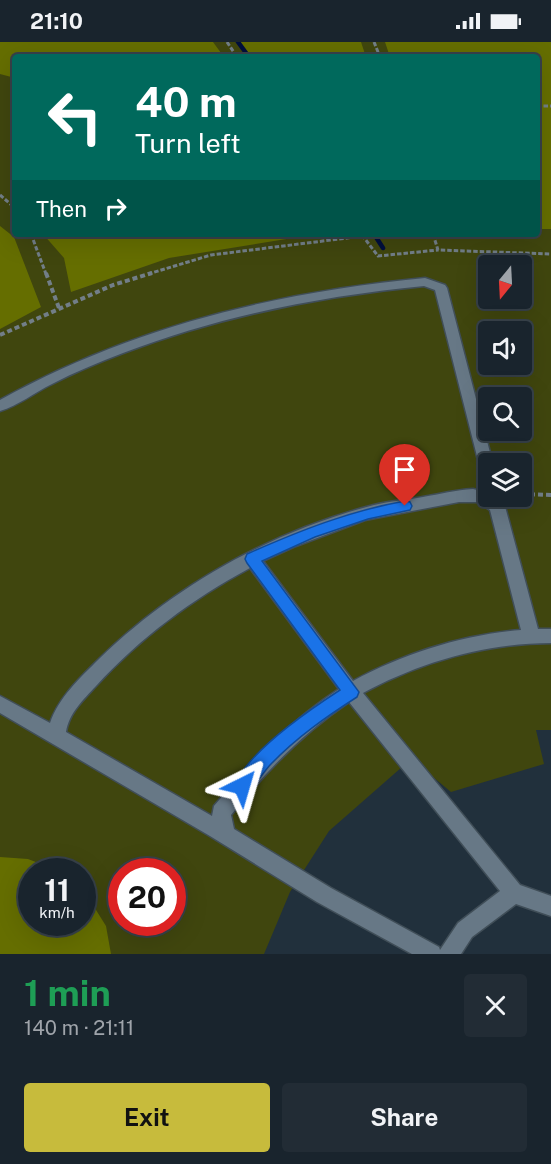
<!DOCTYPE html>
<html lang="en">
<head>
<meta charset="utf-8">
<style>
	body { margin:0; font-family:"Public Sans",sans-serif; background:#222c35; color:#f1f3f6; height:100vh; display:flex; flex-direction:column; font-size:22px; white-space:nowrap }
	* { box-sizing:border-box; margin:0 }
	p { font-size:20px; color:#9fa4aa }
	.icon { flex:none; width:33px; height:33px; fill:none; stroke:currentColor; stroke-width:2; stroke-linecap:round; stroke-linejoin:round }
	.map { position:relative; height:912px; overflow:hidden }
	.details { display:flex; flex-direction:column; background:#19242d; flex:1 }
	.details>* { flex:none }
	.guide { position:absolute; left:12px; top:12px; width:528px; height:183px; border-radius:6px; box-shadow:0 6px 24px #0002,0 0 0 2px #374149; background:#00695c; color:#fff; overflow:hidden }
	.needle { width:39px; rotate:198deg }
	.buttons { position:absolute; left:478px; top:213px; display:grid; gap:12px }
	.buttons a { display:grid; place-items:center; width:54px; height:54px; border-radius:6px; background:#19242d; box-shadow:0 6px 24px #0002,0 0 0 2px #374149; font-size:30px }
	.speed { position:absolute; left:18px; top:816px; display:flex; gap:12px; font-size:30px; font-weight:700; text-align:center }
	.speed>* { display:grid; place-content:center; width:78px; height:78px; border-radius:50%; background:#19242d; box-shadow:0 6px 24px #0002,0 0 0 2px #374149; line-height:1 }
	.speed small { font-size:15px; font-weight:400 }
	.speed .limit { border:9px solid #d22; background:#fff; color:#111 }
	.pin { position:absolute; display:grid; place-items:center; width:51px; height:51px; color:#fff; margin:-62px -26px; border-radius:50% 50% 50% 0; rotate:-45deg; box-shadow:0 0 6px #0007 }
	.pin .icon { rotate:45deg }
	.me { position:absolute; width:66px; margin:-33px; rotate:40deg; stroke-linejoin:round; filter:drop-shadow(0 0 4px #0008) }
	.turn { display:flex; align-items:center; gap:21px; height:126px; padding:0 24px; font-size:27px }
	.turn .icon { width:78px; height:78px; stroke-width:2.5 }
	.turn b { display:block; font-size:42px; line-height:51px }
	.then { display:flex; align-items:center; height:57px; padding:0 24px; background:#0003; gap:12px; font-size:22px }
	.round { display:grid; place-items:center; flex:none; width:63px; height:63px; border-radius:6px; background:#222c35 }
	.summary { display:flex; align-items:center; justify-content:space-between; height:102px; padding:0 24px }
	h1 { font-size:36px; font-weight:700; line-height:45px; color:#1e9e55 }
	.action { display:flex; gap:12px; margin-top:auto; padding:12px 24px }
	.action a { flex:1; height:69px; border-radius:6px; background:#c7bb3c; color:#111; font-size:24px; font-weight:700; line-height:69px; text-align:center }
	.action a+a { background:#222c35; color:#f1f3f6 }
	.status { display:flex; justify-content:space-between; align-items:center; height:42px; padding:0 30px; background:#19242d; direction:ltr }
	.status svg { height:16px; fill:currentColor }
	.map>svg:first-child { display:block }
	.green { fill:#40460e; fill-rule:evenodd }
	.forest { fill:#656e00 }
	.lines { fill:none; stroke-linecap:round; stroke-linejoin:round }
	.stream { stroke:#000f3d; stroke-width:4.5 }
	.minor-casing { stroke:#404e58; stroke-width:3 }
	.path-far1 { stroke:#727e88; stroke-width:3; stroke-dasharray:4.5 2; stroke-linecap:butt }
	.path { stroke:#727e88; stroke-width:4; stroke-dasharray:5 3; stroke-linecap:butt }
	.minor { fill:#677886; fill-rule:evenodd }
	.route { fill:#1a73e8; stroke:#114b97; stroke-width:1.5 }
</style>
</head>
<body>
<div class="status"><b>21:10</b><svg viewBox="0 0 49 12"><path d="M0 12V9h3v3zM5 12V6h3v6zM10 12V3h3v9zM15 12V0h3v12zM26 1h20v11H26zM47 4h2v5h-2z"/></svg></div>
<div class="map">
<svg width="551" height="912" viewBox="0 0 551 912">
	<rect width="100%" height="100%" fill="#21303c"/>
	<path class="green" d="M 0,0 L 551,0 L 551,688 L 536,688 L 544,722 L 451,750 L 415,720 L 402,725 L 329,789 L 290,850 L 264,912 L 0,912 ZM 15,15 L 537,15 L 537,192 L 15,192 ZM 489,224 L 522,224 L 522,256 L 489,256 ZM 489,290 L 522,290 L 522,322 L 489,322 ZM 489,356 L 522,356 L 522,388 L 489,388 ZM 489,422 L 522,422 L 522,454 L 489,454 ZM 32,830 L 82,830 L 82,880 L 32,880 ZM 122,830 L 172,830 L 172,880 L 122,880 Z"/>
	<path class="forest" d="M 0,0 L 213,0 L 224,15 L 15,15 L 15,36 L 0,32 Z
		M 238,0 L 361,0 L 366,15 L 249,15 Z
		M 385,0 L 551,0 L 551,187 L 537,187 L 537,15 L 390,15 Z
		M 0,184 L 14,195 L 41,265 L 0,287 Z
		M 43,192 L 317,192 L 169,216 L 71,250 L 64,216 Z
		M 0,815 L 28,817 L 59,829 L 32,830 L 32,880 L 82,880 L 83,847 L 106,884 L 111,912 L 0,912 Z"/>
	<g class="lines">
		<path class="stream" d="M 238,0 L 249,15
			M 374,192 L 383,206"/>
		<defs>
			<path id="minor" d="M 425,236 L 445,243 L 447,246 L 493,422 L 489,422 L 489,440 L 484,438 L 482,434 L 435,248 L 424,244 C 321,254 220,274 123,311 C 99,320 75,330 52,342 C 35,350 18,364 0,369 L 0,358 C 131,285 277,250 425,236 Z
				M 473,447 L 489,451 L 489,454 L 501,454 L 503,457 L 538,587 L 551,587 L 551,601 C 486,601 420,620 363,651 L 520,843 L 551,854 L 551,874 L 516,862 L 472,895 L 461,912 L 412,912 L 317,860 L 210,794 L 0,671 L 0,654 L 50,681 C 59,655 80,636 99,617 C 174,544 272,489 374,463 C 390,459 407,458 423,455 C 440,452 456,448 473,447 ZM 459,460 L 478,460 L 490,468 L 521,588 C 463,593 405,611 353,639 L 263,519 L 296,504 L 365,478 ZM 250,526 L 339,647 C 290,679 251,720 214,764 L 212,774 L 66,690 C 69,671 83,658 96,644 C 140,596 192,557 250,526 ZM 349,660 L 500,849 L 458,881 L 440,908 L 439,905 L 331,846 L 234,787 L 231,773 C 265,730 303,691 349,660 Z"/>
		</defs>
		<use href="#minor" class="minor-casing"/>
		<path class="path-far1" d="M 227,0 L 237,15
			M 374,0 L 380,15
			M 537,64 L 551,64
			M 0,153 L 15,166
			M 31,192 L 46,232
			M 433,192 L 438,208 L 551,212
			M 362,193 L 378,214 L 438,208
			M 148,232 L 211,213 L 363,194"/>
		<path class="path" d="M 46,231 L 59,266
			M 0,293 L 113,243 L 152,231
			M 522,452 L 551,453"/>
		<use href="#minor" class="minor"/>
	</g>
	<path class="route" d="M 405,459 L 410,460 L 412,464 L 410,468 L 368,477 L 315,495 L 262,519 L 359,650 L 357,655 C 326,675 297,695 271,722 C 262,731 255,747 242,752 L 236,750 L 234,744 C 249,709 309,668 340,648 L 247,521 L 245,517 L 247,512 C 299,489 349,469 405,459 Z"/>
</svg>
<div class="buttons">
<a><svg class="needle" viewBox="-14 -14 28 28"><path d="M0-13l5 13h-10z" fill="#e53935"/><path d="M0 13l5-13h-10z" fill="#9fa4aa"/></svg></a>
<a><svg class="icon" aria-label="sound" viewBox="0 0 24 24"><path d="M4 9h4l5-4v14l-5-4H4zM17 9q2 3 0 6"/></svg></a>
<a><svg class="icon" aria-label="search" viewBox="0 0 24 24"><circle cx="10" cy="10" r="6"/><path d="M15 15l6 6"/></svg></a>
<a><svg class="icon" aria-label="layers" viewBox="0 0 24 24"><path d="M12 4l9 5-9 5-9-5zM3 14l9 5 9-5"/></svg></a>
</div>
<div class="speed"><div>11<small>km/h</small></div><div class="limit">20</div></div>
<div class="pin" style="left:405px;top:464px;background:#d93025"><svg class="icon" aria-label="arrive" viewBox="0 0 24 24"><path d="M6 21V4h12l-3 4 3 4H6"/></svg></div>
<svg class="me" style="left:242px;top:744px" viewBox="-20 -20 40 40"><path d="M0-17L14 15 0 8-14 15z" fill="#1a73e8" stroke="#fff" stroke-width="4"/></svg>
<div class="guide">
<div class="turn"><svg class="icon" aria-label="left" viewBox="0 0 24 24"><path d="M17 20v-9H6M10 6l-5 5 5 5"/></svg><div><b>40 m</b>Turn left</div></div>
<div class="then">Then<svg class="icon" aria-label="right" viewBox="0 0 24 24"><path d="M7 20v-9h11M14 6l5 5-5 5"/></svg></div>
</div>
</div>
<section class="details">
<div class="summary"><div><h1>1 min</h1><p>140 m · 21:11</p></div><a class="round"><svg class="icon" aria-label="close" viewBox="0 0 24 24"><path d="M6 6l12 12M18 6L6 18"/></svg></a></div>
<div class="action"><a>Exit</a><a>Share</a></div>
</section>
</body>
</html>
